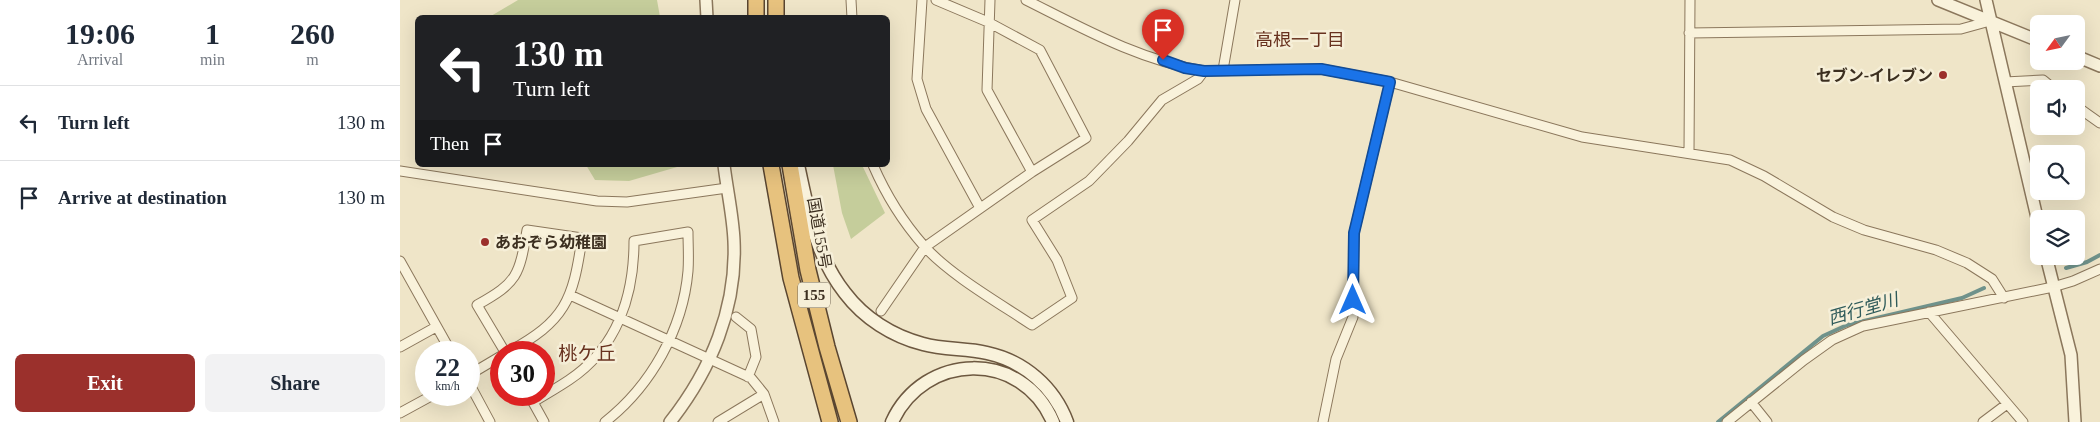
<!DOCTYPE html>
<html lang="en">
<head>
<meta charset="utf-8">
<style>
	body { margin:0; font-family:"Times New Roman","Noto Sans JP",serif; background:#f2f2f3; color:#1f2937; height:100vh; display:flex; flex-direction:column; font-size:19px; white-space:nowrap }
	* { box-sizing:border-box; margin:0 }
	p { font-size:16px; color:#747a83 }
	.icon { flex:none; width:28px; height:28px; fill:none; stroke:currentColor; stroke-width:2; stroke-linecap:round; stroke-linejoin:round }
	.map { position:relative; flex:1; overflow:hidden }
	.drawer { display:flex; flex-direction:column; background:#fff; width:400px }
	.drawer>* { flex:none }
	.top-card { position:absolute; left:15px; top:15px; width:475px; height:152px; border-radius:8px; box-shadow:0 5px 20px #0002; background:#202124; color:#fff; overflow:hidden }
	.needle { width:32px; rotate:237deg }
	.tools { position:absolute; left:1630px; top:15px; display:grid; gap:10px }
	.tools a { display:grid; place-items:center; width:55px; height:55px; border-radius:8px; background:#fff; box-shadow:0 5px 20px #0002; font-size:25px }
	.speed { position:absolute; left:15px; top:341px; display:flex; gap:10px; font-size:25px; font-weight:700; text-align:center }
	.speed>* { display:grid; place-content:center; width:65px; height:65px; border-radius:50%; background:#fff; box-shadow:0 5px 20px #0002; line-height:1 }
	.speed small { font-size:12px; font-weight:400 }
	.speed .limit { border:8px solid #d22; background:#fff; color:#111 }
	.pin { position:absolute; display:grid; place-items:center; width:42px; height:42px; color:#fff; margin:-51px -21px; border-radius:50% 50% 50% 0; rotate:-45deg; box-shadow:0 0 5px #0007 }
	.pin .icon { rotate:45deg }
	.me { position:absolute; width:55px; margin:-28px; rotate:0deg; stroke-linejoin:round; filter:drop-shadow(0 0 4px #0008) }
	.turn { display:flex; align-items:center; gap:18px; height:105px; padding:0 15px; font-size:22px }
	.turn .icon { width:65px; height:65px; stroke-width:2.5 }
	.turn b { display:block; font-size:35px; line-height:42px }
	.then { display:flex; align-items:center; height:48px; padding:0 15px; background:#0003; gap:10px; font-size:19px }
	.eta { display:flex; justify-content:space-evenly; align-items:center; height:85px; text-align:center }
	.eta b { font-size:30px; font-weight:800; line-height:35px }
	.primary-button { display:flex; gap:10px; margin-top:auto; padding:10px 15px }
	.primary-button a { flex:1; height:58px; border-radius:8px; background:#9b302c; color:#fff; font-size:20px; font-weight:800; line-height:58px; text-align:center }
	.primary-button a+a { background:#f2f2f3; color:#1f2937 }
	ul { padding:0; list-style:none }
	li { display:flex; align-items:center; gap:15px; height:75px; padding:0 15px; border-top:1px solid #e0e1e3 }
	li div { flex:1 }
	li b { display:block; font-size:19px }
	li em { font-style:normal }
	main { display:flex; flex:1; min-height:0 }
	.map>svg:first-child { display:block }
	.green { fill:#c5cd9b }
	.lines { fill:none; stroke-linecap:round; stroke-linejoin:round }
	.stream { stroke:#6f928b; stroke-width:4 }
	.minor-casing { stroke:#8b775c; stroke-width:11 }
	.tertiary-casing { stroke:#8b775c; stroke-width:14 }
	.secondary-casing { stroke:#6d5840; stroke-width:15 }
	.trunk-casing { stroke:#594530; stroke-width:18 }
	.minor { stroke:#f9f2db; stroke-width:9 }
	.tertiary { stroke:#f9f2db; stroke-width:11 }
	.secondary { stroke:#f9f2db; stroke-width:12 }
	.trunk { stroke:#e7c27e; stroke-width:15 }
	.route-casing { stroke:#114b97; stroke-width:12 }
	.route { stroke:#1a73e8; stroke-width:9 }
	.poi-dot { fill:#9b302c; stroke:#f6efd8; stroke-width:2 }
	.labels { text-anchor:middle; stroke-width:5; stroke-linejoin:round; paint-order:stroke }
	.shield { fill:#f6efd8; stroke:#746957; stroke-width:1 }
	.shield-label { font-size:15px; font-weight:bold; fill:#3c2f20 }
	.poi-label { font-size:16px; font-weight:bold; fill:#3c2f20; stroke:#f6efd8; text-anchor:end }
	.street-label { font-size:16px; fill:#3c2f20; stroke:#f6efd8 }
	.neighbourhood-label { font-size:18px; fill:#68321f; stroke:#f6efd8 }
	.water-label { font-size:18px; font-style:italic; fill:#2f5b5a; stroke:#f6efd8 }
	.quarter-label { font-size:19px; fill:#68321f; stroke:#f6efd8 }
</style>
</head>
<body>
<main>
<section class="drawer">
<div class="eta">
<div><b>19:06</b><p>Arrival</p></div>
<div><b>1</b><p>min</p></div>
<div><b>260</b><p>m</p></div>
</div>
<ul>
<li><svg class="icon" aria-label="left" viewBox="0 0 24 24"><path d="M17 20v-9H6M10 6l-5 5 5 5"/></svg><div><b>Turn left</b></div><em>130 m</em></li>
<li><svg class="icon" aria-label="arrive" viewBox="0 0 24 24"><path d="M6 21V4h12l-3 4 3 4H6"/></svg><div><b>Arrive at destination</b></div><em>130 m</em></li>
</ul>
<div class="primary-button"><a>Exit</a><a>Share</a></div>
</section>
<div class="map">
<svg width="1700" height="422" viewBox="0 0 1700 422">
	<rect width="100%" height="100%" fill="#efe5c8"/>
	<path class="green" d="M 118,0 L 257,0 L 260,17 L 92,18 L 91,16 Z
		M 186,165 L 284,165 L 229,181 L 195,180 Z
		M 433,165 L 462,165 L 485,213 L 451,239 L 442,213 Z"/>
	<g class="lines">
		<path class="stream" d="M 1666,268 L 1687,262 L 1700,255
			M 1318,422 L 1423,336 L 1447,325 L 1562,298 L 1584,288"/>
		<defs>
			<path id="minor" d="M 451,0 L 452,18
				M 522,0 L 517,79 L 526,109 L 580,208
				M 590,0 L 587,90 L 632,172
				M 626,0 C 684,29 739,60 804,71 L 921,69 L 990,82 L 1182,137 L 1330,160 L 1364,176 L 1433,217 L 1464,230 L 1536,250 L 1567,263 L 1592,279 L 1604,298
				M 1289,33 L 1561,29 L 1590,21
				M 823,70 L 835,0
				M 1605,82 L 1643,80 L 1654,89
				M 1676,106 L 1700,123
				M 1289,152 L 1290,0
				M 473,165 C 486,195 502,221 524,246 C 550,275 599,303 632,325 L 672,298 L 657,260 L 632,220 L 689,181 L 728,141 L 762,100 L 798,79 L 804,71
				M 0,171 L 197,201 L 227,202 L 327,188
				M 0,261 L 51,352
				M 170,295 L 351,378 L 364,394 L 374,422
				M 481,311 L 525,247 L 632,172 L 686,138 L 640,50 L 588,22 L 536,0
				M 1529,312 L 1623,422
				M 336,317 L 351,329 L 356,357 L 348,377
				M 0,347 L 36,327
				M 105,352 L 77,305 C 118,282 119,276 127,230 L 182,238 C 173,301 165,321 108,352
				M 69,375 L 101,356
				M 69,383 L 90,422
				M 129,395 L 144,422
				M 133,402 C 145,395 157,388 169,380 C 217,348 234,296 234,241 L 288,232 C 288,245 289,258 288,271 C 283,329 251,386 205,422
				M 1351,402 L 1367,422
				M 0,413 L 33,395
				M 318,422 L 364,394
				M 923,422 L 936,359 L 953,317 L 954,233 L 990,82
				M 1327,422 L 1404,360 L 1432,340 L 1463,326 L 1653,287 L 1673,281 L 1700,269
				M 1583,422 L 1607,404"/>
			<path id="tertiary" d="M 306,0 L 307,18
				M 1538,0 L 1639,41
				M 1586,0 L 1639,226
				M 1676,56 L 1700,66
				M 1646,256 L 1671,355 L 1675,422
				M 270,422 C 311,370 337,308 334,241 C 333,216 327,190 324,165"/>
			<path id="secondary" d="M 398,165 C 408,210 415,255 445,293 C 464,318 492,336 523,344 C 544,350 566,348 587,353 C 624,361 654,387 667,422
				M 492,422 C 524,352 622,349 653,422"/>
			<path id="trunk" d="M 356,0 L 356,18
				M 376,0 L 376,18
				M 371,165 L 391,278 L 430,422
				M 390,165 L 408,270 L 427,347 L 449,422"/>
		</defs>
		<use href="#minor" class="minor-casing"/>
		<use href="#tertiary" class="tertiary-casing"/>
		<use href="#secondary" class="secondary-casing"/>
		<use href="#trunk" class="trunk-casing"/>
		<use href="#minor" class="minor"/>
		<use href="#tertiary" class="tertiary"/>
		<use href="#secondary" class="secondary"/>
		<use href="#trunk" class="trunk"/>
	</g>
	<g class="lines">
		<defs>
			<path id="route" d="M 763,60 L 785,68 L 804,71 L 921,69 L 990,82 L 954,233 L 953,300"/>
		</defs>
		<use href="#route" class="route-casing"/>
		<use href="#route" class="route"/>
	</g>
	<g class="poi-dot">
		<circle cx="1543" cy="75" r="5"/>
		<circle cx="85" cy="242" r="5"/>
	</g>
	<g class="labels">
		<rect class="shield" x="398" y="282.5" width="32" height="25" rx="4"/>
		<g class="shield-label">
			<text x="414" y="300">155</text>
		</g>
		<g class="poi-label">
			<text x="1533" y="81">セブン-イレブン</text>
			<text x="95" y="248" text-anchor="start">あおぞら幼稚園</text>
		</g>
		<g class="street-label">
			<text transform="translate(420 233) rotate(80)" y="6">国道155号</text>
		</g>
		<g class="neighbourhood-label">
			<text x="900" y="46">高根一丁目</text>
		</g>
		<g class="water-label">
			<text transform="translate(1463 309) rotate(-16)" y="6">西行堂川</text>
		</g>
		<g class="quarter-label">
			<text x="187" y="360">桃ケ丘</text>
		</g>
	</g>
</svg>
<div class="tools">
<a><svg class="needle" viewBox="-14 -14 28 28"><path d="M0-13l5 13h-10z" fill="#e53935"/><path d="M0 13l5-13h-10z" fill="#747a83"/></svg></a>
<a><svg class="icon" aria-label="sound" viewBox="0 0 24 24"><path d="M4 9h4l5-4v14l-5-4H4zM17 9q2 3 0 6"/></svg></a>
<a><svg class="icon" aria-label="search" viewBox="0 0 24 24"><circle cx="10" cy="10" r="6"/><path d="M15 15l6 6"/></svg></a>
<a><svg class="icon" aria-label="layers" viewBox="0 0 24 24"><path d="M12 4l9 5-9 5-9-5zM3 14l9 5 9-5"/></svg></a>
</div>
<div class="speed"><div>22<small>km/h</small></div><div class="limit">30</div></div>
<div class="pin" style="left:763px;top:60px;background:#d93025"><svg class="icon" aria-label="arrive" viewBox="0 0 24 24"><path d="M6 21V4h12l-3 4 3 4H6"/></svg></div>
<svg class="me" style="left:953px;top:300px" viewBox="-20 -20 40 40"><path d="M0-17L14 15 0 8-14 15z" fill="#1a73e8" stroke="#fff" stroke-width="4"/></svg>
<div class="top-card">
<div class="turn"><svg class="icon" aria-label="left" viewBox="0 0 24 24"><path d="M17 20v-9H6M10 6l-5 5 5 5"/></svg><div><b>130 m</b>Turn left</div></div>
<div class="then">Then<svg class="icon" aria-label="arrive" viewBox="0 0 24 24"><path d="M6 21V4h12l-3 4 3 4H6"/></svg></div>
</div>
</div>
</main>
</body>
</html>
